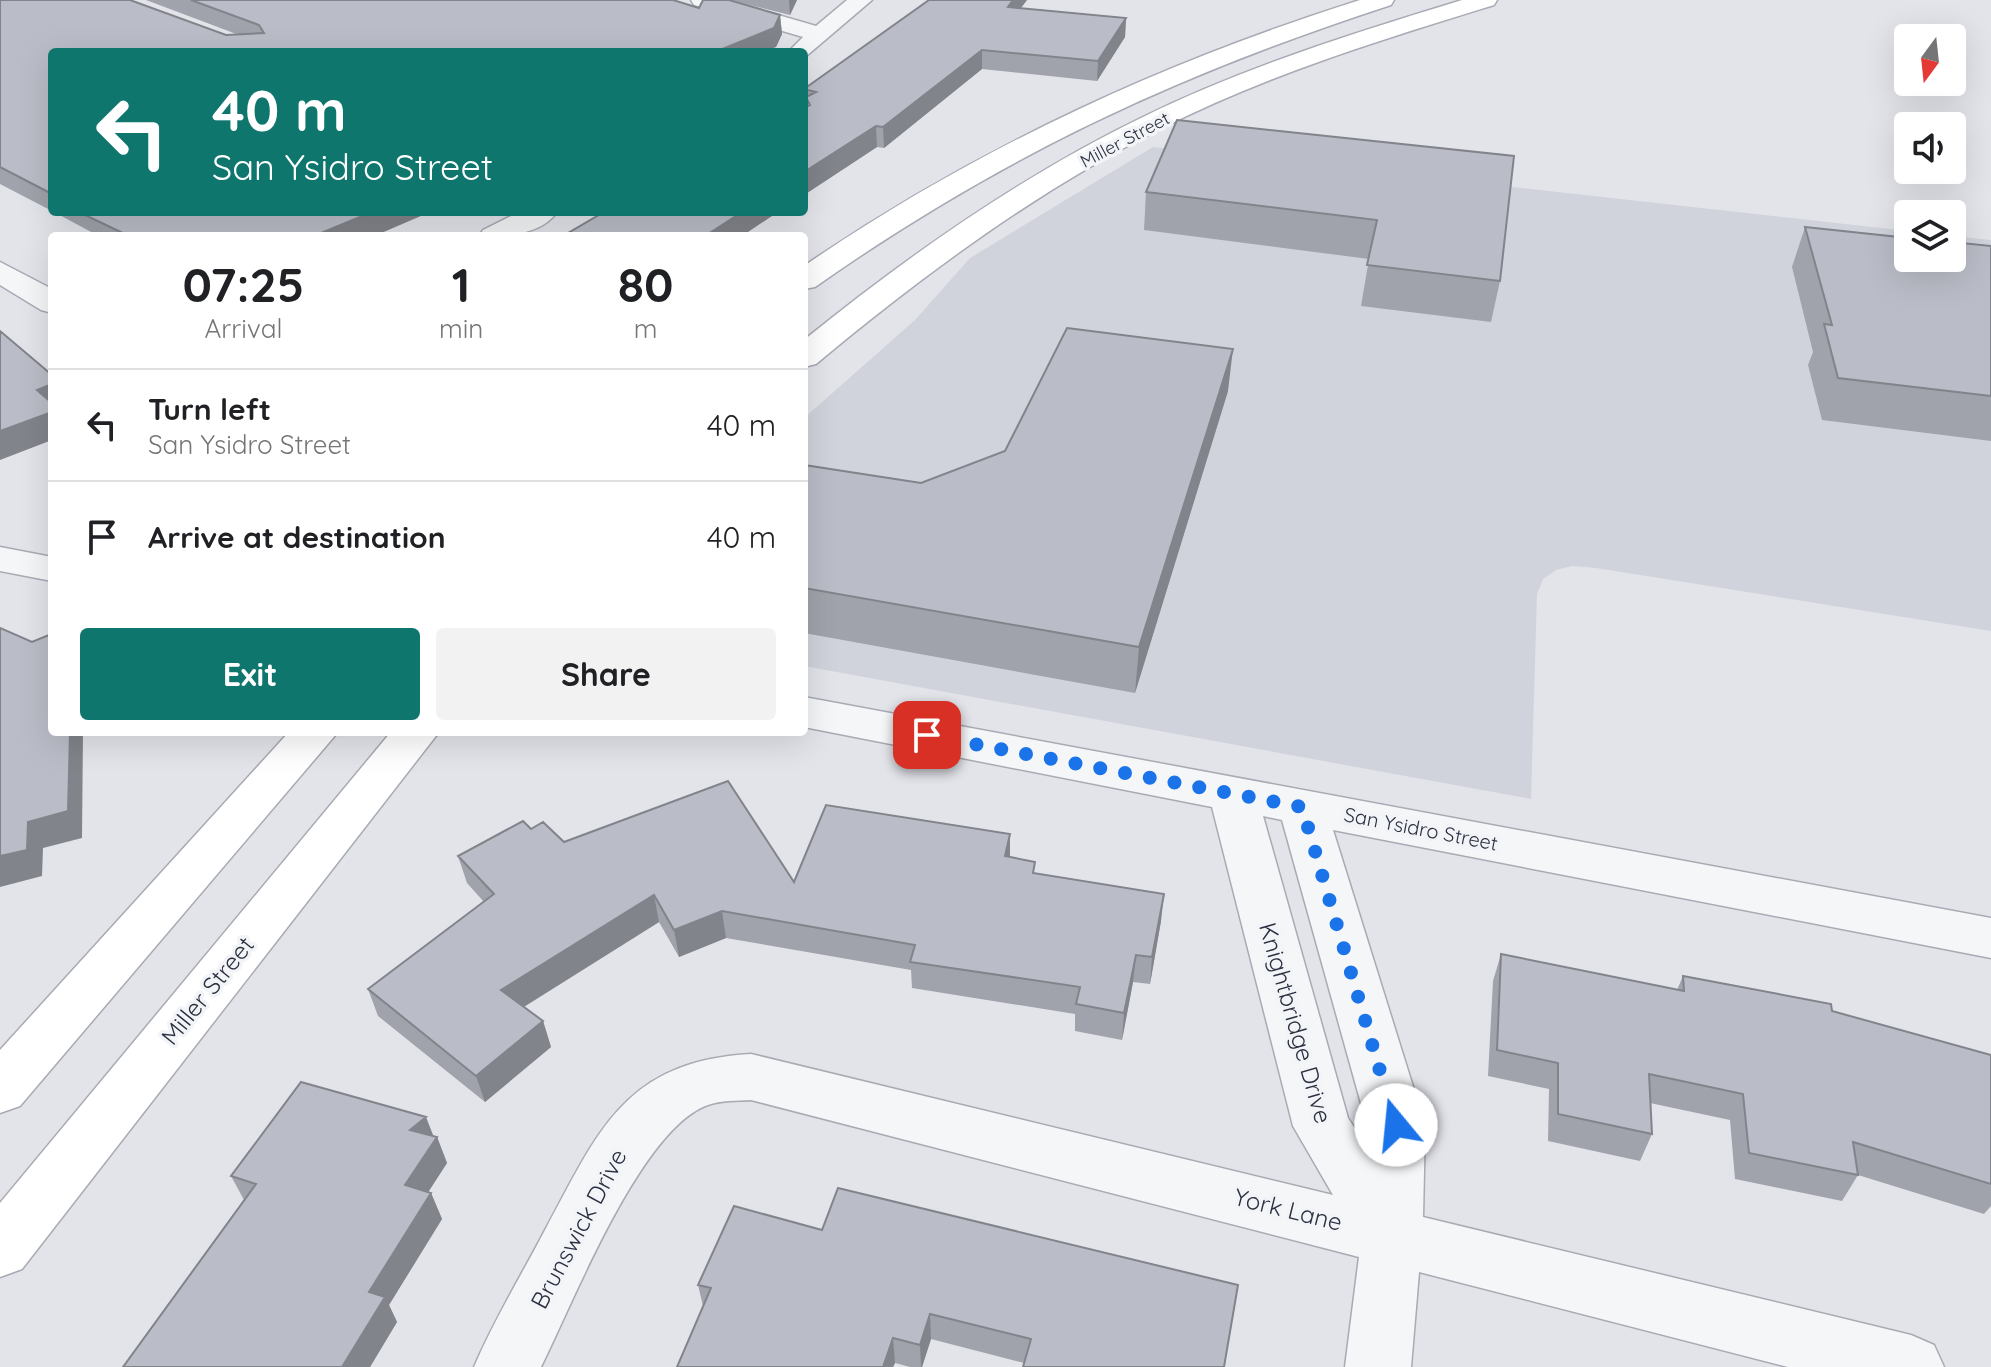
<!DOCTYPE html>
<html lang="en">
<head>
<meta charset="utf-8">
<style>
	body { margin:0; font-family:Quicksand,sans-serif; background:#f2f2f2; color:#202124; height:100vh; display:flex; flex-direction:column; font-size:30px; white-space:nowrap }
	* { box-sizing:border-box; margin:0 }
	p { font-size:26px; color:#757577 }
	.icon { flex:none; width:44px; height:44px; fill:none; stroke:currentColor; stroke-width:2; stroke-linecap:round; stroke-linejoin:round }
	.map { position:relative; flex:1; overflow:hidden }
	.drawer { position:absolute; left:48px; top:232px; width:760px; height:504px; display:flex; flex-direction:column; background:#fff; border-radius:8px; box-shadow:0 8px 32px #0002 }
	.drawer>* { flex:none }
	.hud { position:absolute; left:48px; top:48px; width:760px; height:168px; border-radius:8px; box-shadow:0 8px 32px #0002; background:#0f766e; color:#fff; overflow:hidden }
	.needle { width:52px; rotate:195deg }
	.tools { position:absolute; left:1894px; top:24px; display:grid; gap:16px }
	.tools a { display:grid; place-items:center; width:72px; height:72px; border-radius:8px; background:#fff; box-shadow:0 8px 32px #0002; font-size:40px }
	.pin { position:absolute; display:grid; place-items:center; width:68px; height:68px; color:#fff; margin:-34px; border-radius:16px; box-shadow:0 4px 12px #0006 }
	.me { position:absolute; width:88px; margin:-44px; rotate:343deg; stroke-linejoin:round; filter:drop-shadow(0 0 6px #0008) }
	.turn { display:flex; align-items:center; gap:28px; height:168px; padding:0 32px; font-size:36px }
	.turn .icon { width:104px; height:104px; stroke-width:2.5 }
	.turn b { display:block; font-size:56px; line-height:68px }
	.eta { display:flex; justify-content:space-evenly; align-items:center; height:136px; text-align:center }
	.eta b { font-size:48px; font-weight:800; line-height:56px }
	.button { display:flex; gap:16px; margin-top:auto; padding:16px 32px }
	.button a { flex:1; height:92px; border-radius:8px; background:#0f766e; color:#fff; font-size:32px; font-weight:800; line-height:92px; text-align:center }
	.button a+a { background:#f2f2f2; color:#202124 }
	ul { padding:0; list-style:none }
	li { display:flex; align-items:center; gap:24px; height:112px; padding:0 32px; border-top:2px solid #e0e0e0 }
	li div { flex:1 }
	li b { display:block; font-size:30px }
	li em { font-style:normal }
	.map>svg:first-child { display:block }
	.built { fill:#d1d3dc }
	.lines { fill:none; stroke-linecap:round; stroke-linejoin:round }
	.street-casing { stroke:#a8aab4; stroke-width:3 }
	.secondary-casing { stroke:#a8aab4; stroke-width:3 }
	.street { fill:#f5f6f8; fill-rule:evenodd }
	.secondary { fill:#fff; fill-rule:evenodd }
	.wall { fill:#a0a3ab }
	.shaded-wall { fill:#82848b }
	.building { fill:#babdc7; stroke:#82848b; stroke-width:2 }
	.route { stroke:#1a73e8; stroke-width:14; stroke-dasharray:0 25.2 }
	.labels { text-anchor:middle; stroke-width:7; stroke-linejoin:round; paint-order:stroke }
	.far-street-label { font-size:18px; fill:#2b3041; stroke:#f2f4f7 }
	.street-label { font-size:20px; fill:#2b3041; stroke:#f2f4f7 }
	.near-street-label { font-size:24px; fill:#2b3041; stroke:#f2f4f7 }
</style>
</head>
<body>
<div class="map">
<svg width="1991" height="1367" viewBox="0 0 1991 1367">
	<rect width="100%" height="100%" fill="#e3e4ea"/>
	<path class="built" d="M 1153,147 L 1908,231 L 1908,258 L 1952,258 L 1952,236 L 1991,240 L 1991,631 L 1596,568 L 1572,566 L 1556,570 L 1543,579 L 1537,594 L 1531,799 L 804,666 L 804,418 L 915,320 L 970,258 Z"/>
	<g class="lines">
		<defs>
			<path id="street" d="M 691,0 L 727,0 L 816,26 L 847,0 L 872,0 L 804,58 L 804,52 L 788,52 L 803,37 L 694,5 Z
				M 519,212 L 557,212 C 540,236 505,236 479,236 L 483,230 Z
				M 0,262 L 52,289 L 52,313 L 41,310 L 0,285 Z
				M 0,547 L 52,557 L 52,581 L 0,571 Z
				M 804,697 L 1991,918 L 1991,958 L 1333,830 L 1425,1125 L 1423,1217 L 1911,1335 L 1934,1345 L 1944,1367 L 1788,1367 L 1419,1272 L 1411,1367 L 1345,1367 L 1359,1257 L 751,1100 C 737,1101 721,1100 708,1105 C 641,1128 573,1303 541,1367 L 474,1367 C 494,1320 521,1276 544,1232 C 598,1132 624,1061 751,1054 L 1333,1195 L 1293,1126 L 1212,807 L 804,727 ZM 1263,816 L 1282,820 L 1367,1125 L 1366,1145 L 1348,1118 Z"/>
			<path id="secondary" d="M 1360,0 L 1394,0 L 1391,5 C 1176,75 1000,157 815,287 L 804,289 L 804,266 C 976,148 1161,63 1360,0 Z
				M 1462,0 L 1497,0 L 1494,5 C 1381,40 1266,75 1160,129 C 1035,192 923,275 816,364 L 804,367 L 804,340 C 909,255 1021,176 1143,117 C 1245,67 1354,33 1462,0 Z
				M 289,732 L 338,732 L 20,1106 L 0,1113 L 0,1050 Z
				M 391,732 L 439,732 L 22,1269 L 0,1277 L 0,1203 Z"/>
		</defs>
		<use href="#street" class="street-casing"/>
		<use href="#secondary" class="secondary-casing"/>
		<use href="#street" class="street"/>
		<use href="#secondary" class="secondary"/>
	</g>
	<path class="wall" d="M 0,0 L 226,35 L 239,35 L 146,0 L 673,0 L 699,8 L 780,15 L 782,34 L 776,47 L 52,52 L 52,211 L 0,184 Z
		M 730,0 L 797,0 L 790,15 Z
		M 929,0 L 1027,0 L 1021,8 L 1126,18 L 1125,37 L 1097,81 L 982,69 L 884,148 L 877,147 L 804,195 L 804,89 Z
		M 1177,120 L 1500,281 L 1491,322 L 1361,306 L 1369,259 L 1144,230 L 1146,192 Z
		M 54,212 L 430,212 L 374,236 L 95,236 L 93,233 Z
		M 1805,227 L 1991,246 L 1991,441 L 1822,420 L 1808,365 L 1813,352 L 1792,267 Z
		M 1228,391 L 1135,693 L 804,633 L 804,465 L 921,483 L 1005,451 Z
		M 531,829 L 564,842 L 794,882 L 1010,857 L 1035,873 L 1161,921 L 1150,984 L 1133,982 L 1122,1040 L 1075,1031 L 1075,1014 L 912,988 L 911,970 L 726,938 L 679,957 L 659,922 L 524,1007 L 543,1021 L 551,1047 L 485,1102 L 378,1016 L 368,989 L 484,902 L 467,883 L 458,856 Z
		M 1501,954 L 1677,990 L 1683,976 L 1832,1011 L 1991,1055 L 1991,1206 L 1984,1214 L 1858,1175 L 1842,1201 L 1735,1179 L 1730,1120 L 1650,1103 L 1652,1134 L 1640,1161 L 1548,1141 L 1549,1089 L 1488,1076 L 1493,981 Z
		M 433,1136 L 437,1137 L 447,1163 L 428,1192 L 431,1193 L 442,1219 L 389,1305 L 397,1322 L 370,1367 L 123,1367 L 244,1200 L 231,1176 Z
		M 822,1230 L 1238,1285 L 1024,1363 L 931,1339 L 922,1367 L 910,1367 L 895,1363 L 893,1367 L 677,1367 L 703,1306 L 698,1285 Z"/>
	<path class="shaded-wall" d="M 789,0 L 797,0 L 790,15 Z
		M 1013,0 L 1027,0 L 1007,26 L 1008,7 Z
		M 780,15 L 782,34 L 776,47 L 764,52 L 715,52 Z
		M 1126,18 L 1125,37 L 1097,81 L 1098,61 Z
		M 982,50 L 982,69 L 884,148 L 883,127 Z
		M 876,126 L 877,147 L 804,195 L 804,172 Z
		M 372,212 L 430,212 L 374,236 L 314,236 Z
		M 742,212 L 778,212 L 742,236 L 705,236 Z
		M 1233,349 L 1228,391 L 1135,693 L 1139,647 Z
		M 52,384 L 52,440 L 0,460 L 0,431 L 37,390 Z
		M 70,732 L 83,732 L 82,838 L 43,848 L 42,876 L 0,887 L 0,856 L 28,822 Z
		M 1010,834 L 1010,861 L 1005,856 Z
		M 1164,894 L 1161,921 L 1150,984 L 1152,957 Z
		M 654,895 L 659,922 L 509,1016 L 501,990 Z
		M 722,911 L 726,938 L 679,957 L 674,930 Z
		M 1136,955 L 1133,982 L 1122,1040 L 1124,1013 Z
		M 543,1021 L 551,1047 L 485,1102 L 476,1076 Z
		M 426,1117 L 435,1140 L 437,1137 L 447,1163 L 416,1211 L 405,1185 L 410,1130 Z
		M 431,1193 L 442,1219 L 389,1305 L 397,1322 L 370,1367 L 342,1367 L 369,1292 Z
		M 930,1314 L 931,1339 L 922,1367 L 921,1367 L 920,1345 Z
		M 893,1338 L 895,1363 L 893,1367 L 883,1367 Z"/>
	<path class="building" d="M 0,0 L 130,0 L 226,35 L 264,33 L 259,25 L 191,0 L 673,0 L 699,8 L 703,0 L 729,0 L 780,15 L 774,28 L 715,52 L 52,52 L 52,194 L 0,167 Z
		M 929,0 L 1013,0 L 1008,7 L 1126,18 L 1098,61 L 982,50 L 883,127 L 876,126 L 804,172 L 804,108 L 810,105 L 806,97 L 816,92 L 804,89 Z
		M 1177,120 L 1514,156 L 1500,281 L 1367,265 L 1377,220 L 1146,192 Z
		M 87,212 L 372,212 L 314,236 L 129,236 L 87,216 L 91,214 Z
		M 604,212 L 742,212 L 705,236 L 563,236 Z
		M 1805,227 L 1908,238 L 1908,258 L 1952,258 L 1952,242 L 1991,246 L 1991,396 L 1838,378 L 1824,324 L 1832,325 Z
		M 1067,328 L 1233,349 L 1139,647 L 804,588 L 804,465 L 921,483 L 1005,451 Z
		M 0,331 L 52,375 L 52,384 L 37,390 L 52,403 L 52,412 L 0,431 Z
		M 0,628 L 32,642 L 49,635 L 52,639 L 52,732 L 70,732 L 68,811 L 28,822 L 27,850 L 0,856 Z
		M 728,781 L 794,882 L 826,805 L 1010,834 L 1005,856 L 1035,862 L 1033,873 L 1164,894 L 1152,957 L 1136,955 L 1124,1013 L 1076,1004 L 1080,987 L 910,962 L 915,945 L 722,911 L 674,930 L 654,895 L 501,990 L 543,1021 L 476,1076 L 368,989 L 494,894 L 458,856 L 523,821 L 531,829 L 543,822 L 564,842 Z
		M 1501,954 L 1684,991 L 1683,976 L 1831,1004 L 1832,1011 L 1991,1055 L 1991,1184 L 1853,1142 L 1858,1175 L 1749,1153 L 1743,1094 L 1649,1074 L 1652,1134 L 1558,1114 L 1558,1063 L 1497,1050 Z
		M 301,1082 L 426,1117 L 410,1130 L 437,1137 L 405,1185 L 431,1193 L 369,1292 L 385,1297 L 342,1367 L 123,1367 L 256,1184 L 231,1176 Z
		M 838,1188 L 1238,1285 L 1224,1367 L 1023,1367 L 1031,1339 L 930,1314 L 920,1345 L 893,1338 L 883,1367 L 677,1367 L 711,1288 L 698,1285 L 734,1206 L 822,1230 Z"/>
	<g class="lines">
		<path class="route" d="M 927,735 L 1302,807 L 1396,1125"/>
	</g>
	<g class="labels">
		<g class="far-street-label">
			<text transform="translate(1125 140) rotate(-28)" y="6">Miller Street</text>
		</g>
		<g class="street-label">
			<text transform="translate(1421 829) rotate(11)" y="7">San Ysidro Street</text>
		</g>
		<g class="near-street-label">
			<text transform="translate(208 991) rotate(-51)" y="8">Miller Street</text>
			<text transform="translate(1295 1023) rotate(74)" y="8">Knightbridge Drive</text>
			<text transform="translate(1288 1210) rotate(14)" y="8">York Lane</text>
			<text transform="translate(579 1229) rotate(-62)" y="8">Brunswick Drive</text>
		</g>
	</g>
</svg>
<div class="tools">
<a><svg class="needle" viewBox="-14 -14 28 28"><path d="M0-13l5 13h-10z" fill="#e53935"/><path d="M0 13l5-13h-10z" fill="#757577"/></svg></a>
<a><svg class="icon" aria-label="sound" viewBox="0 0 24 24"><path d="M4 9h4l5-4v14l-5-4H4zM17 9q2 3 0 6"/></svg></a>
<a><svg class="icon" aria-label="layers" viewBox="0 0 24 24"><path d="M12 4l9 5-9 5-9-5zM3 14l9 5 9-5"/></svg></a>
</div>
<div class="pin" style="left:927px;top:735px;background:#d93025"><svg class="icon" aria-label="arrive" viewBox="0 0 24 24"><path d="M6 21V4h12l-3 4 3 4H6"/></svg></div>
<svg class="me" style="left:1396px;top:1125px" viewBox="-20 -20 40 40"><circle r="19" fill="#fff"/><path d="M0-13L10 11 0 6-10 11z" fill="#1a73e8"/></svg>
<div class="hud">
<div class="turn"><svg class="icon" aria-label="left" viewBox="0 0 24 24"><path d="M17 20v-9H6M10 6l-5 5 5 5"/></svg><div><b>40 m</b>San Ysidro Street</div></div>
</div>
<section class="drawer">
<div class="eta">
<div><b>07:25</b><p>Arrival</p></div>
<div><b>1</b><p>min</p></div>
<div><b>80</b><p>m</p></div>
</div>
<ul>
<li><svg class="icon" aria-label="left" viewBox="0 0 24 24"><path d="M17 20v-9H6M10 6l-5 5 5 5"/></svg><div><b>Turn left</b><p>San Ysidro Street</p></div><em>40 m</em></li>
<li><svg class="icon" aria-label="arrive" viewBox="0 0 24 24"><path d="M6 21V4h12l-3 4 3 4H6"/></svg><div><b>Arrive at destination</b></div><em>40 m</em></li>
</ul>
<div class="button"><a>Exit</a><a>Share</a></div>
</section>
</div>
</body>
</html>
